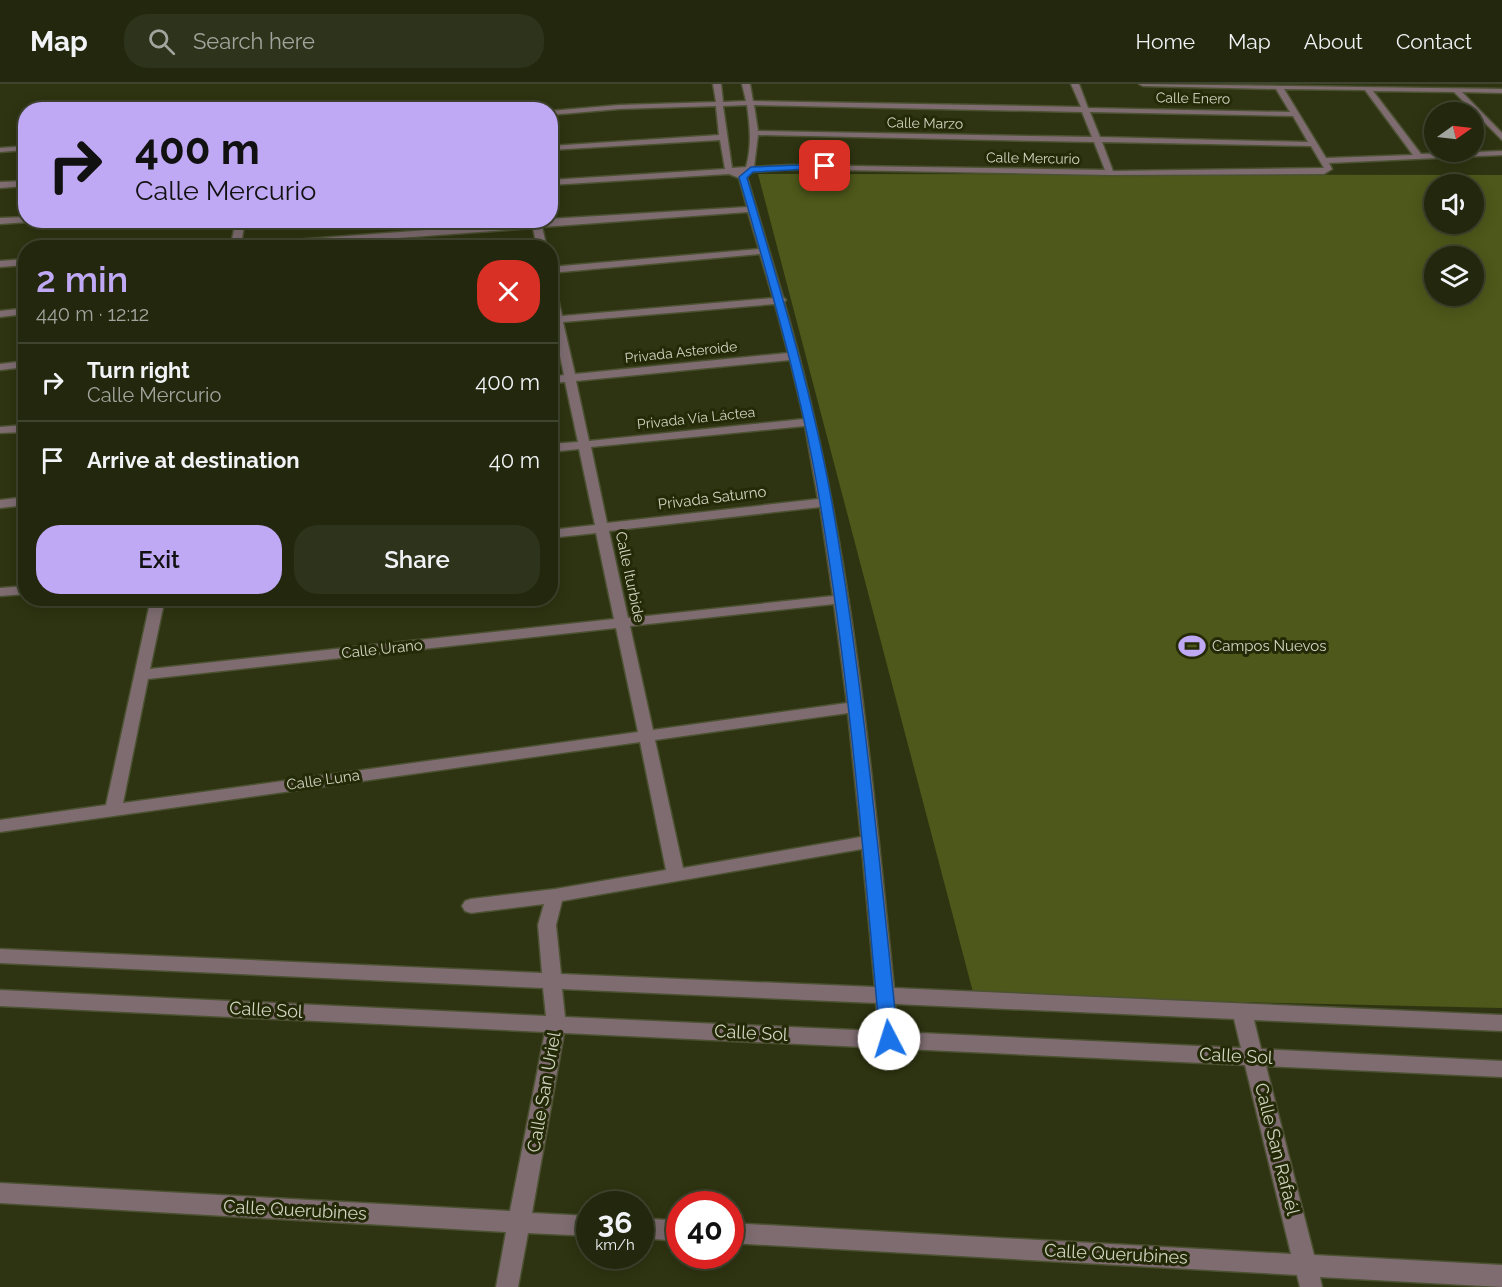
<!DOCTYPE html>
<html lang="en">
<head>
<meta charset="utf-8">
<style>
	body { margin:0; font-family:Raleway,sans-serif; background:#2e331b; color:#f1f3f6; height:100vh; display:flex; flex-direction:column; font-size:22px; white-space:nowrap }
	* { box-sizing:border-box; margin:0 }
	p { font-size:20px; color:#a2a59d }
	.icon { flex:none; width:33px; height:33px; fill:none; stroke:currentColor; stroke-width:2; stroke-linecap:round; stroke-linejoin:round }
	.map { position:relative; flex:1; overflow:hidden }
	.sheet { position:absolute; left:18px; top:156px; width:540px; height:366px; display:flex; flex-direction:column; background:#22270d; border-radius:24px; box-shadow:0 3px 15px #0003,0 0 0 2px #3f442e }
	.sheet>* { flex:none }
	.banner { position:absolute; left:18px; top:18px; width:540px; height:126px; border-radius:24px; box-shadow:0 3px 15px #0003,0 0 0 2px #3f442e; background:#bfa8f4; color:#111; overflow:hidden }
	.needle { width:39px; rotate:76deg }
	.controls { position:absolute; left:1424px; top:18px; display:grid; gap:12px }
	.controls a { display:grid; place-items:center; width:60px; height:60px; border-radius:50%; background:#22270d; box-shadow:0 3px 15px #0003,0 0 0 2px #3f442e; font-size:30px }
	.speed { position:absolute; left:576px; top:1107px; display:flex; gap:12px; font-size:30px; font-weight:700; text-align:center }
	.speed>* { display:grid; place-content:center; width:78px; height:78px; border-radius:50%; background:#22270d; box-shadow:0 3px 15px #0003,0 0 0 2px #3f442e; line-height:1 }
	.speed small { font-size:15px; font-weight:400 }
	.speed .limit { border:9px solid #d22; background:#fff; color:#111 }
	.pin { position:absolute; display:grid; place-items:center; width:51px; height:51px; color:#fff; margin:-26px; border-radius:12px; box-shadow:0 3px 9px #0006 }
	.me { position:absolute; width:66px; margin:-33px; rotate:355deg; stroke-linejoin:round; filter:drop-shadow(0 0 4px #0008) }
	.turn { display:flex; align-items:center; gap:21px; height:126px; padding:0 18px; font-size:27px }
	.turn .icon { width:78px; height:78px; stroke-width:2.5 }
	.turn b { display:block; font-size:42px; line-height:51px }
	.round { display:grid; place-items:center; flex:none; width:63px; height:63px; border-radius:24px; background:#2e331b }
	.head { display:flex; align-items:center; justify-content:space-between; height:102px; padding:0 18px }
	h1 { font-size:36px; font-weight:600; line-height:45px; color:#bfa8f4 }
	.cta { display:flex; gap:12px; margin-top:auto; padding:12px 18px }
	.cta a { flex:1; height:69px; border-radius:24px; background:#bfa8f4; color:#111; font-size:24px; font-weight:600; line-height:69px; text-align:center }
	.cta a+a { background:#2e331b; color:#f1f3f6 }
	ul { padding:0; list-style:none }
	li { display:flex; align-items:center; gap:18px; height:78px; padding:0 18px; border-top:2px solid #3f442e }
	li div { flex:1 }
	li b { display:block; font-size:22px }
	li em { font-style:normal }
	header { display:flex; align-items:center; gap:36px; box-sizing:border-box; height:84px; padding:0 30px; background:#22270d; border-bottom:2px solid #3f442e }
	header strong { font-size:28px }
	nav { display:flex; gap:33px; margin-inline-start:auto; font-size:21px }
	.search { width:420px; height:54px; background:#2e331b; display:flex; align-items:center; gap:15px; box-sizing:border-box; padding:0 21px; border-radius:24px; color:#a2a59d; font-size:22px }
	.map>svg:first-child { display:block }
	.green { fill:#4e581a; fill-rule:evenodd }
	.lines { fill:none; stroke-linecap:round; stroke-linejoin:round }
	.minor-casing { stroke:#4b5131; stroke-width:3 }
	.minor { fill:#7e6c71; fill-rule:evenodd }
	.route { fill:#1a73e8; stroke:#114b97; stroke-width:1.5 }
	.labels { text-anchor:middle; stroke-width:6; stroke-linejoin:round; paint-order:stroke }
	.far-street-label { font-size:14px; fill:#d1d5c2; stroke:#242a07 }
	.street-label { font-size:15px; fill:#d1d5c2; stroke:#242a07 }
	.poi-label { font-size:15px; fill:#d1d5c2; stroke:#242a07; text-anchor:start }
	.near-street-label { font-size:18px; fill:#d1d5c2; stroke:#242a07 }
</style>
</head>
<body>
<header>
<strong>Map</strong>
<div class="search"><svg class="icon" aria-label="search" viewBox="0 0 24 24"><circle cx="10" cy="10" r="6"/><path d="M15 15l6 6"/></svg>Search here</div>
<nav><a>Home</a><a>Map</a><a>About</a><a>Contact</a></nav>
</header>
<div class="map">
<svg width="1502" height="1203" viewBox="0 0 1502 1203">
	<rect width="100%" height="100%" fill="#2e3411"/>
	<path class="green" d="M 758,90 L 1502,91 L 1502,924 L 974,912 ZM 1434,100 L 1473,100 L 1473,140 L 1434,140 ZM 1434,172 L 1473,172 L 1473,212 L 1434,212 Z"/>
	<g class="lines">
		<defs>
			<path id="minor" d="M 713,0 L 721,0 L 723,18 L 746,17 L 742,0 L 750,0 L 753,17 L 1081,23 L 1071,0 L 1079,0 L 1088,24 L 1290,28 L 1276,5 L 1143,2 L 1139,0 L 1502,5 L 1502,9 L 1462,8 L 1502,49 L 1502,56 L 1454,8 L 1373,7 L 1421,70 L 1502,67 L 1502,71 L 1329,79 L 1332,85 L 1324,90 L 1110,91 L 789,85 L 751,88 L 747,93 L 783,213 L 786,216 L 784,218 C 850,441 870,673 894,904 L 1502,931 L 1502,947 L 1254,936 L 1261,965 L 1502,977 L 1502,993 L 1266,982 L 1314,1171 L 1502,1181 L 1502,1203 L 1320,1193 L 1322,1203 L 1300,1203 L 1297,1191 L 730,1159 L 730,1139 L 1291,1170 L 1245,981 L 564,949 L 532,1129 L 590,1132 L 590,1152 L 528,1149 L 518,1203 L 496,1203 L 506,1148 L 0,1119 L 0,1099 L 510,1127 L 545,948 L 0,922 L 0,906 L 546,932 L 543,904 L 0,879 L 0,865 L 542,889 L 538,841 L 544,820 L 471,829 L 465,827 L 462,822 L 465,817 L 471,815 L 555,805 L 666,786 L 640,658 L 0,748 L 0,736 L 106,721 L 151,514 L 165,514 L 150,585 L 614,535 L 596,449 L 550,454 L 550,446 L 595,441 L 579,365 L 550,368 L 550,360 L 578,358 L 565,298 L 550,299 L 550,293 L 564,291 L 553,239 L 550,239 L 550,198 L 555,201 L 562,232 L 773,214 L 760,170 L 550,189 L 550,183 L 759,165 L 748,128 L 542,143 L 547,164 L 537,164 L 533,144 L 263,164 L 215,164 L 231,160 L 236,136 L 245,136 L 241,160 L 532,138 L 532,136 L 747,123 L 739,94 L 729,90 L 550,101 L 550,96 L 725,85 L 720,56 L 550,66 L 550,62 L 719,51 L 716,22 L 619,25 L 550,31 L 550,27 L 619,21 L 716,18 ZM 1284,5 L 1365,6 L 1413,71 L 1326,74 ZM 747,21 C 750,43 752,62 746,83 L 732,84 L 723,22 ZM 754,21 L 1082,28 L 1092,53 L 758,47 ZM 1090,28 L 1293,32 L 1308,58 L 1100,53 ZM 758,51 L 1094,58 L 1105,86 L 789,81 L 754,83 ZM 1102,58 L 1311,62 L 1324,84 L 1113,87 ZM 775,220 L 788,269 L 575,290 L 563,238 ZM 790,276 L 804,335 L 589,357 L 576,297 ZM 805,342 L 818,415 L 607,439 L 591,363 ZM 820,423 L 833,512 L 628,534 L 609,447 ZM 834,520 L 847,619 L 653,646 L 630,542 ZM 616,544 L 638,648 L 123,719 L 148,595 ZM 848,629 L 861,753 L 683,784 L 655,656 ZM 862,765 L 875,903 L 561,890 L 556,841 L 562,817 ZM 562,905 L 876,919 L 878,947 L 565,933 ZM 895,920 L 1234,935 L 1241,964 L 898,948 Z
				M 26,62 L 26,66 L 0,68 L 0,64 Z
				M 26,97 L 26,102 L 0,104 L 0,98 Z
				M 26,133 L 26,136 L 29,138 L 0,140 L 0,134 Z
				M 26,175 L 26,181 L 0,183 L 0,177 Z
				M 26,224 L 26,230 L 0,233 L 0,227 Z
				M 26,277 L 26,283 L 0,286 L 0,280 Z
				M 26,341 L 26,348 L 0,349 L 0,343 Z
				M 26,413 L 26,421 L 0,424 L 0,416 Z
				M 26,502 L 26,510 L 0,512 L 0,504 Z
				M 640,1134 L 680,1137 L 680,1157 L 640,1154 Z"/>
		</defs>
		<use href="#minor" class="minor-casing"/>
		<use href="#minor" class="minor"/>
	</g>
	<path class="route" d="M 825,80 L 827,84 L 753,88 L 747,94 C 779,201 812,308 832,419 C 863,596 879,776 898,955 L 896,960 L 889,963 L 883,960 L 880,955 C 864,776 850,597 820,419 C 802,308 770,201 739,93 L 751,83 Z"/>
	<defs>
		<symbol id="stadium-bare" viewBox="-9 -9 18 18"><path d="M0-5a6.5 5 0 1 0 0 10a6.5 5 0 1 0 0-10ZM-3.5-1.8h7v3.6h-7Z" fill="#bfa8f4" stroke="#242a07" stroke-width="2.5" paint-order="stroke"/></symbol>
	</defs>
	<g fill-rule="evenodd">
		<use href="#stadium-bare" x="1173" y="543" width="38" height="38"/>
	</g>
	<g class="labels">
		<g class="far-street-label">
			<text transform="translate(1193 14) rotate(1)" y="5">Calle Enero</text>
			<text transform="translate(925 39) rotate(1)" y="5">Calle Marzo</text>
			<text transform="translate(1033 74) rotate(1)" y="5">Calle Mercurio</text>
			<text transform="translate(681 268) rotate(-6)" y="5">Privada Asteroide</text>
			<text transform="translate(696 334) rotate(-6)" y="5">Privada Vía Láctea</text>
		</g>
		<g class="street-label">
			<text transform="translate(712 414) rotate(-7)" y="5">Privada Saturno</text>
			<text transform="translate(630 493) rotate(78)" y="5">Calle Iturbide</text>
			<text transform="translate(382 565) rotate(-6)" y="5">Calle Urano</text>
			<text transform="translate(323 696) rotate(-8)" y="5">Calle Luna</text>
		</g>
		<g class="poi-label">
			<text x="1212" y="567">Campos Nuevos</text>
		</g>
		<g class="near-street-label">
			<text transform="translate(266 926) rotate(3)" y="6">Calle Sol</text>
			<text transform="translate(751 949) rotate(3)" y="6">Calle Sol</text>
			<text transform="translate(1236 972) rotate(3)" y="6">Calle Sol</text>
			<text transform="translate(544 1008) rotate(-80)" y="6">Calle San Uriel</text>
			<text transform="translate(1277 1065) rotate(76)" y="6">Calle San Rafaél</text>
			<text transform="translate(295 1126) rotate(3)" y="6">Calle Querubines</text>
			<text transform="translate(1116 1170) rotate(3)" y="6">Calle Querubines</text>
		</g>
	</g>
</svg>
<div class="controls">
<a><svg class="needle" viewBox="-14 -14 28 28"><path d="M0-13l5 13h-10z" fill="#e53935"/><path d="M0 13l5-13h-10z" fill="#a2a59d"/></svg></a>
<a><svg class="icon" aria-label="sound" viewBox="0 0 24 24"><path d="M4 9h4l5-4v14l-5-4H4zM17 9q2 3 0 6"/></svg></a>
<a><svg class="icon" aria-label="layers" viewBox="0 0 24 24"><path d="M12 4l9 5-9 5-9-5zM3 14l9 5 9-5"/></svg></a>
</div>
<div class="speed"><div>36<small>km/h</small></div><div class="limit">40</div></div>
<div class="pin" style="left:825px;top:82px;background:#d93025"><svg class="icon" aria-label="arrive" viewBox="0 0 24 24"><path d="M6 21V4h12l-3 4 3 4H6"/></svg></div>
<svg class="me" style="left:889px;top:955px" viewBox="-20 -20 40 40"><circle r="19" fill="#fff"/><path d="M0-13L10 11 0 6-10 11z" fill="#1a73e8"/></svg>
<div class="banner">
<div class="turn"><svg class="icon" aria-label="right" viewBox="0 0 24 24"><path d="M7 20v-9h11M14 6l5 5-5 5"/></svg><div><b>400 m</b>Calle Mercurio</div></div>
</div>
<section class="sheet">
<div class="head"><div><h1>2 min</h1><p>440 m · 12:12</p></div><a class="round" style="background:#d93025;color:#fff"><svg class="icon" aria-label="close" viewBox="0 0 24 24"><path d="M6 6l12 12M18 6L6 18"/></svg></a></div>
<ul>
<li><svg class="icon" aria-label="right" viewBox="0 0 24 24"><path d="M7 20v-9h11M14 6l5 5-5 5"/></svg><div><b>Turn right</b><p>Calle Mercurio</p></div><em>400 m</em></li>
<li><svg class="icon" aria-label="arrive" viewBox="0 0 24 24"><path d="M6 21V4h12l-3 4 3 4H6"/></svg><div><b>Arrive at destination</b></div><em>40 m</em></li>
</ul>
<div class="cta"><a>Exit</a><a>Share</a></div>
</section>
</div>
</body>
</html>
